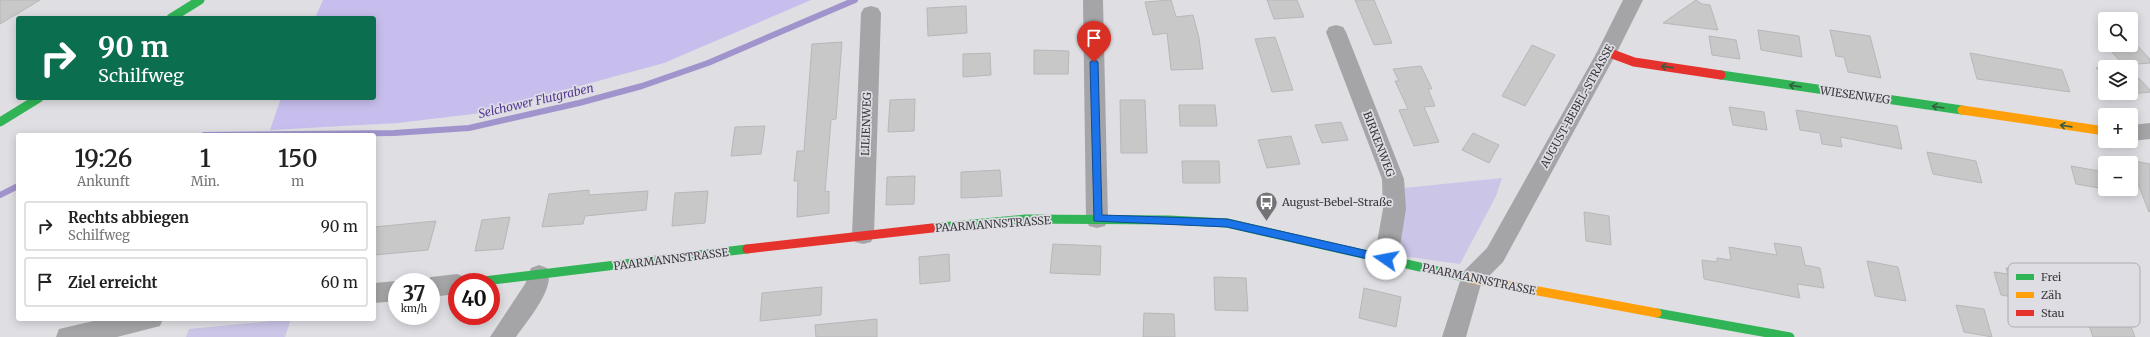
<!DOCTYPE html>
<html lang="de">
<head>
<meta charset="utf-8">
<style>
	body { margin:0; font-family:Merriweather,serif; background:#f6f6f6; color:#222; height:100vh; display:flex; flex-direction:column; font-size:15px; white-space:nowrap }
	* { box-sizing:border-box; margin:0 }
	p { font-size:13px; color:#767676 }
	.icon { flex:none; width:22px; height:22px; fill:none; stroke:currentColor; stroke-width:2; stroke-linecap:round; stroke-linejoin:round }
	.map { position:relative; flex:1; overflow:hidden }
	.panel { position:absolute; left:16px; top:133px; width:360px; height:188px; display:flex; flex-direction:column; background:#fff; border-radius:4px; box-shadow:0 2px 10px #0003 }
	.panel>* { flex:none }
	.guide { position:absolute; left:16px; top:16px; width:360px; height:84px; border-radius:4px; box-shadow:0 2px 10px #0003; background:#0b6e4f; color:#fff; overflow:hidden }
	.tools { position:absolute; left:2098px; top:12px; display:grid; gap:8px }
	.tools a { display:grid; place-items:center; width:40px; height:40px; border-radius:4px; background:#fff; box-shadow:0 2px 10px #0003; font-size:20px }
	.speed { position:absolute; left:388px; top:273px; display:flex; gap:8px; font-size:20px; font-weight:700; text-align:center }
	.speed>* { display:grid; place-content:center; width:52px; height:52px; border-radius:50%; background:#fff; box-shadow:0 2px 10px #0003; line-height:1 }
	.speed small { font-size:10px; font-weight:400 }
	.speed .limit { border:6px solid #d22; background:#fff; color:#111 }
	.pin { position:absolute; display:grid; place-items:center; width:34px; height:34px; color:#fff; margin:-41px -17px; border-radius:50% 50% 50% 0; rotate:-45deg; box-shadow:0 0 4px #0007 }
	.pin .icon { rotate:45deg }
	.me { position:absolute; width:44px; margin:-22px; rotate:282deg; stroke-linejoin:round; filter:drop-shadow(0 0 3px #0008) }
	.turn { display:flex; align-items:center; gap:14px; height:84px; padding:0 16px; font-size:18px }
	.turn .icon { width:52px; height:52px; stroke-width:2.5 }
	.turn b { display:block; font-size:28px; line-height:34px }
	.eta { display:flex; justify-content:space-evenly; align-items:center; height:68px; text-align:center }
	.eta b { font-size:24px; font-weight:600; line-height:28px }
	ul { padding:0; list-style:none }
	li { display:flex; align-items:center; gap:12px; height:50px; margin:0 8px 6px; padding:0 8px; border:2px solid #e0e0e0; border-radius:4px }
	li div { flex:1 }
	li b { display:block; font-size:15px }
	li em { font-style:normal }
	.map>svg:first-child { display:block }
	.green { fill:#cbc5e7 }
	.forest { fill:#c7beed }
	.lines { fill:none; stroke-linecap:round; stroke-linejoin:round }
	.stream { stroke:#a194cd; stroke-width:6 }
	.building { fill:#c9c8c9; stroke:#b7b7b8 }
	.street { fill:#a5a5a7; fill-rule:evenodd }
	.fast { stroke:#30b455; stroke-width:9 }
	.slow { stroke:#ff9f0a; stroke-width:9 }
	.jam { stroke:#e5322d; stroke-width:9 }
	.oneway { stroke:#365e43 }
	.route { fill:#1a73e8; stroke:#114b97 }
	.labels { text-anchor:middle; stroke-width:3.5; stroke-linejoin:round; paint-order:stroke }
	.street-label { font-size:11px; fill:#39393b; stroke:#dedde4 }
	.poi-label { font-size:11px; fill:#39393b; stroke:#dedde4; text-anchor:start }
	.water-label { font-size:12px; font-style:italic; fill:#553896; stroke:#dedde4 }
	.key { fill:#dedde4; stroke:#acacb1; stroke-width:1 }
	.key-label { font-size:11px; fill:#39393b }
</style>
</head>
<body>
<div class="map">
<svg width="2150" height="337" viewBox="0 0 2150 337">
	<rect width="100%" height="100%" fill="#dfdee3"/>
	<path class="green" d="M 1502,178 L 1496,196 L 1460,264 L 1402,256 L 1400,249 L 1404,188 Z
		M 291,319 L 285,337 L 186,337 L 189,329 Z"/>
	<path class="forest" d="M 323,0 L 811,0 L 664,63 L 481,113 L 398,123 L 270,130 L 281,98 L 374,98 L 374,18 L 315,18 Z"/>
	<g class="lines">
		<path class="stream" d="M 204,135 L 394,133 L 469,128 L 579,103 L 642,86 L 708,63 L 855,0
			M 0,195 L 18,186"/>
	</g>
	<path class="building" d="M 0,0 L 40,0 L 0,24 Z
		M 1171,0 L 1176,17 L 1193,15 L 1199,38 L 1203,69 L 1171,70 L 1167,33 L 1153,35 L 1145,2 Z
		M 1267,0 L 1297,0 L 1304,17 L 1274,19 Z
		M 1355,0 L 1374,0 L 1392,43 L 1374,45 Z
		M 1696,0 L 1702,4 L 1710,5 L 1718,30 L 1663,23 Z
		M 966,6 L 967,33 L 928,36 L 927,8 Z
		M 1758,30 L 1799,36 L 1802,57 L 1761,50 Z
		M 1830,30 L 1870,36 L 1881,78 L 1848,72 L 1844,57 L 1836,56 Z
		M 1709,36 L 1736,40 L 1740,59 L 1712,55 Z
		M 1275,37 L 1293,90 L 1272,92 L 1255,39 Z
		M 2131,39 L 2150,59 L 2150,63 L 2126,65 L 2128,67 L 2105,67 L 2105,77 L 2096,68 L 2124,65 L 2105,45 L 2131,45 Z
		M 842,42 L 836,119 L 831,120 L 825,192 L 829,191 L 829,213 L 797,217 L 798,181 L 794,181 L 797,151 L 804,151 L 812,44 Z
		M 1532,45 L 1555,55 L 1525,106 L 1502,96 Z
		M 1034,50 L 1069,51 L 1068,74 L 1034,74 Z
		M 990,53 L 991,75 L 963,77 L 963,54 Z
		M 1970,53 L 2062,70 L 2070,92 L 1977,79 Z
		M 1421,66 L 1432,89 L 1428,89 L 1435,106 L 1424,107 L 1439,142 L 1414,146 L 1399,110 L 1408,109 L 1395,81 L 1399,81 L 1393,69 Z
		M 2131,70 L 2150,90 L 2150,92 L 2121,95 L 2119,93 L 2131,93 Z
		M 915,99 L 914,131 L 888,132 L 890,100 Z
		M 1120,100 L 1145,100 L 1147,153 L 1121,153 Z
		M 1179,105 L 1215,105 L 1217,126 L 1180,126 Z
		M 1729,107 L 1764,112 L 1767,130 L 1733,125 Z
		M 1796,110 L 1897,126 L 1902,149 L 1840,137 L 1842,147 L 1822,144 L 1820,133 L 1800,130 Z
		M 1341,122 L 1348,140 L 1322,143 L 1315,125 Z
		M 765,126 L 761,154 L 731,156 L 735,127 Z
		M 1473,133 L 1499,145 L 1489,163 L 1462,150 Z
		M 1291,136 L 1300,164 L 1267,168 L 1258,140 Z
		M 1927,152 L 1976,161 L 1982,183 L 1933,174 Z
		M 2129,160 L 2150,164 L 2150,211 L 2149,212 Z
		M 1182,161 L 1219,161 L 1220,183 L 1183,183 Z
		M 2071,166 L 2105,172 L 2105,189 L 2076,184 Z
		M 1000,170 L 1002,196 L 961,198 L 961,172 Z
		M 915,176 L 914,204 L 886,205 L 887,177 Z
		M 589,190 L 589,195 L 648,191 L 646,210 L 585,216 L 583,224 L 542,227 L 549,194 Z
		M 708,191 L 705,223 L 672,226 L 675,193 Z
		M 1584,212 L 1609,216 L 1611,245 L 1586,241 Z
		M 510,217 L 503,249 L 475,251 L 482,220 Z
		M 436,221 L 428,250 L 374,255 L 374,227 Z
		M 1774,243 L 1801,247 L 1805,265 L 1820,268 L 1824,288 L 1797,284 L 1800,298 L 1704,279 L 1702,260 L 1717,262 L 1717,258 L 1731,260 L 1729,247 L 1777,255 Z
		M 1053,244 L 1101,246 L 1100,275 L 1050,273 Z
		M 949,254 L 950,281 L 920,284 L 919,257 Z
		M 1867,261 L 1898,267 L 1906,301 L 1875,296 Z
		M 2006,268 L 2039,274 L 2049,303 L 2001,295 L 1994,272 L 2008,274 Z
		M 1214,277 L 1246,278 L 1248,311 L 1215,310 Z
		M 822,287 L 821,315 L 760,321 L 762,293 Z
		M 1364,288 L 1401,297 L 1396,327 L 1359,318 Z
		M 1956,305 L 1984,309 L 1992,337 L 1964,332 Z
		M 2084,311 L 2128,319 L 2135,337 L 2093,337 Z
		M 1144,313 L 1174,314 L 1175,337 L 1143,337 Z
		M 877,319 L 877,337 L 816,337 L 815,325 Z"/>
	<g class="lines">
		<path class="street" d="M 1083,0 L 1103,0 L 1108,219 L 1105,226 L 1097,228 L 1089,226 L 1086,219 Z
			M 1623,0 L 1643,0 L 1617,52 L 1503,262 L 1481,284 L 1466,337 L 1442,337 L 1463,272 L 1487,248 L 1597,52 Z
			M 871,6 L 878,8 L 881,13 L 874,235 L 871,242 L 863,244 L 855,242 L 852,235 L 861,13 L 864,8 Z
			M 1336,25 L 1343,27 L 1346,32 L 1404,179 L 1406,209 L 1398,259 L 1394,266 L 1386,269 L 1378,266 L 1374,259 L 1383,209 L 1382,179 L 1326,32 L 1329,27 Z
			M 2150,123 L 2150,139 L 2131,141 L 2130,141 L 2131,125 Z
			M 539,265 L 547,268 C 557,287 527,321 516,337 L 490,337 L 525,284 L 531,268 Z
			M 457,274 L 465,277 L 468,282 L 457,282 L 457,294 L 431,297 L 431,282 L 422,282 L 431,277 Z
			M 397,281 L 400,282 L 397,282 L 397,301 L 374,303 L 374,283 Z
			M 102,319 L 163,319 L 160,326 L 117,337 L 56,337 L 59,329 Z"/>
		<path class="fast" d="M 171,18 L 200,0
			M 1721,75 L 1962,110
			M 0,122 L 39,98
			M 941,227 L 1026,219 L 1169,220 L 1227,223 L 1468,278
			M 476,282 L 747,249
			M 1657,313 L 1790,337"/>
		<path class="slow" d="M 1962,110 L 2105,131
			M 1468,278 L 1657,313"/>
		<path class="jam" d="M 1607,52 L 1634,62 L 1721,75
			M 747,249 L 941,227"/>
	</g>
	<defs><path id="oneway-shaft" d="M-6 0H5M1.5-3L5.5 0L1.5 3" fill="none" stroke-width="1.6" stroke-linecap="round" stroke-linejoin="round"/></defs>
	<g class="oneway">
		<use href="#oneway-shaft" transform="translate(1667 67) rotate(-172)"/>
		<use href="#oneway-shaft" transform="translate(1795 86) rotate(-172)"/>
		<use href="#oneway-shaft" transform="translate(1938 107) rotate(-171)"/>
		<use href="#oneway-shaft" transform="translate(2066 126) rotate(-172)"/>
	</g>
	<path class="route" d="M 1094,59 L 1098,62 L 1102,215 L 1227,219 L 1386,255 L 1389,256 L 1389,262 L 1386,263 L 1227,227 L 1094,221 L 1090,62 Z"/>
	<defs>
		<symbol id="bus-pin" viewBox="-11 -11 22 30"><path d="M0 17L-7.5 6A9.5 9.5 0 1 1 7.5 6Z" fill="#737376" stroke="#dedde4"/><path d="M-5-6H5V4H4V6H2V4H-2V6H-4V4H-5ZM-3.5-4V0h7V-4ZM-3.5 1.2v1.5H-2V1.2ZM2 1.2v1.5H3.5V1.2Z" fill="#fff"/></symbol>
	</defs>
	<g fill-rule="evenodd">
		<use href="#bus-pin" x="1254" y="190" width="25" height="34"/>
	</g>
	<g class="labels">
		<g class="street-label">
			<text transform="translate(1855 95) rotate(8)" y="4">WIESENWEG</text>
			<text transform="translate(1577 106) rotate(-61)" y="4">AUGUST-BEBEL-STRASSE</text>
			<text transform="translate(866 124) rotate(-88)" y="4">LILIENWEG</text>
			<text transform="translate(1379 144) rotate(69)" y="4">BIRKENWEG</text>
			<text transform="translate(993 224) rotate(-4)" y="4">PAARMANNSTRASSE</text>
			<text transform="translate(671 259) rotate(-7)" y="4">PAARMANNSTRASSE</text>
			<text transform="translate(1479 279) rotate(12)" y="4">PAARMANNSTRASSE</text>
		</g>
		<g class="poi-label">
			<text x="1282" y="206">August-Bebel-Straße</text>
		</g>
		<g class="water-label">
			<text transform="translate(536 101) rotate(-13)" y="4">Selchower Flutgraben</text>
		</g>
	</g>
	<rect x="2008" y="263" width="132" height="64" rx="6" class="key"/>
	<rect x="2016" y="274" width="18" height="6" fill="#30b455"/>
	<rect x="2016" y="292" width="18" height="6" fill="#ff9f0a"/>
	<rect x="2016" y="310" width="18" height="6" fill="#e5322d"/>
	<g class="key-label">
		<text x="2041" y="281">Frei</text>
		<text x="2041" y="299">Zäh</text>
		<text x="2041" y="317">Stau</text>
	</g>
</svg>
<div class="tools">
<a><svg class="icon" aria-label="search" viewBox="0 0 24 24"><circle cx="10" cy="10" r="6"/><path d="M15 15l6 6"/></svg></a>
<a><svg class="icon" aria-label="layers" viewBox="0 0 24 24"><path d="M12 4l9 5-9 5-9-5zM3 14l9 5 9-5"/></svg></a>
<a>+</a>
<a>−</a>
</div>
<div class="speed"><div>37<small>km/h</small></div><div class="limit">40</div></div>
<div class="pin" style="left:1094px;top:62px;background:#d93025"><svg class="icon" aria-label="arrive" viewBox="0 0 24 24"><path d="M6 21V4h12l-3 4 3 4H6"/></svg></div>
<svg class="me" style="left:1386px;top:259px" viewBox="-20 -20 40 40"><circle r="19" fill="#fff"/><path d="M0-13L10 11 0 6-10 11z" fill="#1a73e8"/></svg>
<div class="guide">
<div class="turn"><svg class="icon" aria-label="right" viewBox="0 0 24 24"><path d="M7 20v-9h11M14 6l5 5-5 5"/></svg><div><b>90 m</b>Schilfweg</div></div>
</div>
<section class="panel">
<div class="eta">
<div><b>19:26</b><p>Ankunft</p></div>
<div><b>1</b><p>Min.</p></div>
<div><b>150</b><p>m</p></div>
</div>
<ul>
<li><svg class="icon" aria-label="right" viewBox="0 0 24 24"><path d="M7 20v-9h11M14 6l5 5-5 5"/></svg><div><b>Rechts abbiegen</b><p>Schilfweg</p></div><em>90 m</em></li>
<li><svg class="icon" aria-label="arrive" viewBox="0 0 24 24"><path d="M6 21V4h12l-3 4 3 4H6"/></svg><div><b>Ziel erreicht</b></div><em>60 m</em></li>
</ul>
</section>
</div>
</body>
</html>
